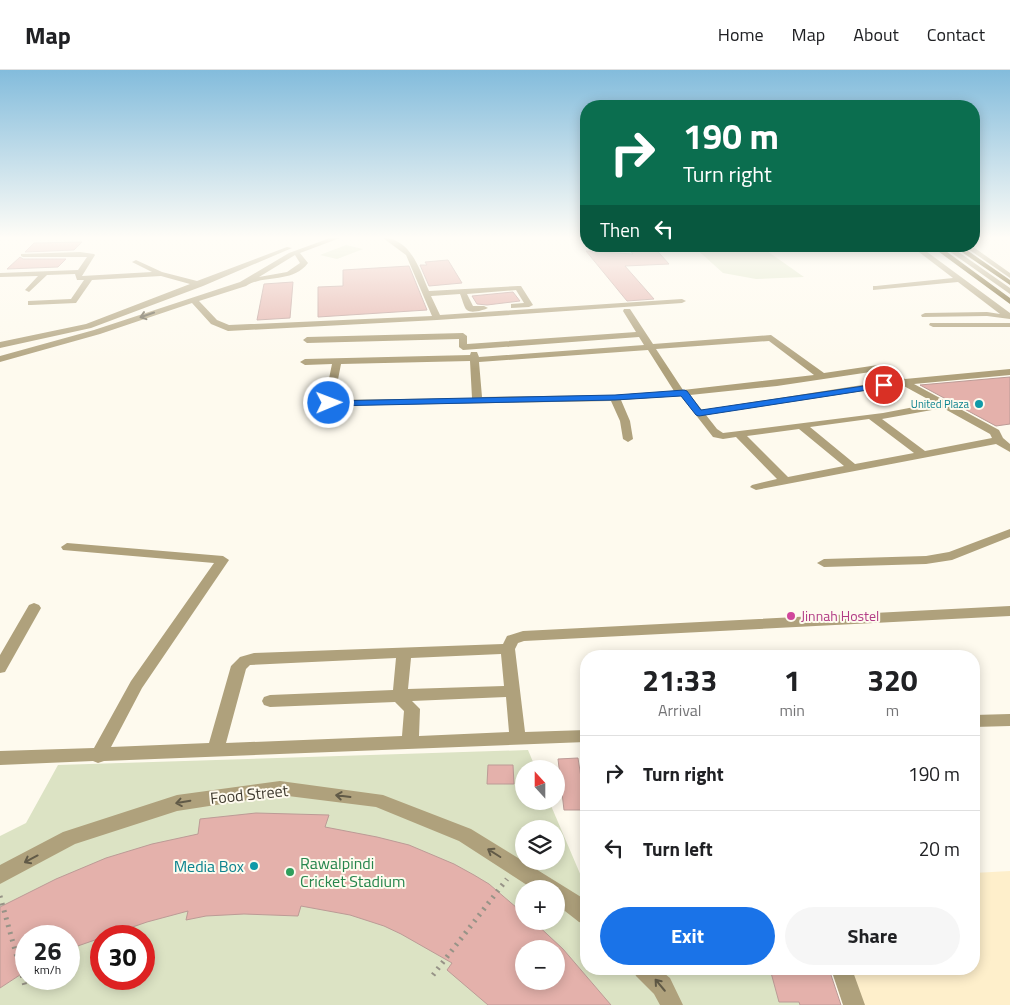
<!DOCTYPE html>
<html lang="en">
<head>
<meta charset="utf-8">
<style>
	body { margin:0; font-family:"Titillium Web",sans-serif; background:#f6f6f6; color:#202124; height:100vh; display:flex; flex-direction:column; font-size:19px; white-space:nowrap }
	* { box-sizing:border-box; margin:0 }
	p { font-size:16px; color:#757577 }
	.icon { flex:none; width:28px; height:28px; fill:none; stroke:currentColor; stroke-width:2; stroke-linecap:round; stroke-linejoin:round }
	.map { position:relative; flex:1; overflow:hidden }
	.side { position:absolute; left:580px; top:580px; width:400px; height:325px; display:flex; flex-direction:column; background:#fff; border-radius:20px; box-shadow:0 2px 12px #0003 }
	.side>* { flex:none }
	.top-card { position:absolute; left:580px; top:30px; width:400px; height:152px; border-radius:20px; box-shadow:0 2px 12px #0003; background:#0b6e4f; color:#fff; overflow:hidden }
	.needle { width:32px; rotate:339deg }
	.controls { position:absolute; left:515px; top:690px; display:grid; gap:10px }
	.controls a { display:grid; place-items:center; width:50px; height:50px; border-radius:50%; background:#fff; box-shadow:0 2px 12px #0003; font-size:25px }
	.speed { position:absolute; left:15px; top:855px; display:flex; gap:10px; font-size:25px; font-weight:700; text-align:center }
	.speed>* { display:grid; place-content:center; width:65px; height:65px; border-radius:50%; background:#fff; box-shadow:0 2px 12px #0003; line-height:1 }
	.speed small { font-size:12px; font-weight:400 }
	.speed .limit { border:8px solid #d22; background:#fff; color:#111 }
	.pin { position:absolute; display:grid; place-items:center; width:42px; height:42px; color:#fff; margin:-21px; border:2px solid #fff; border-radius:50%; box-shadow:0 1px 5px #0007 }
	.me { position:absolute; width:55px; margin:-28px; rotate:89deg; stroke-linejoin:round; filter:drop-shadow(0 0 4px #0008) }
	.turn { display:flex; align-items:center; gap:18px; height:105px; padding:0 20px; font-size:22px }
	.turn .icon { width:65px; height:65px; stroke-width:2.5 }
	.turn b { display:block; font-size:35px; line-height:42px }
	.then { display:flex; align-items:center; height:48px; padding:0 20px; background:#0003; gap:10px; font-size:19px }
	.eta { display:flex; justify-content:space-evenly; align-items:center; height:85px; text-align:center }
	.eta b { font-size:30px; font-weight:700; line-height:35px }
	.button { display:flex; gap:10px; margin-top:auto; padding:10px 20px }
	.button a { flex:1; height:58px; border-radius:30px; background:#1a73e8; color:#fff; font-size:20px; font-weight:700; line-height:58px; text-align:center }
	.button a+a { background:#f6f6f6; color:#202124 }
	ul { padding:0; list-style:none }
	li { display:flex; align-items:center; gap:15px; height:75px; padding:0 20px; border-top:1px solid #e0e0e0 }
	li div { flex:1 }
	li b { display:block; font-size:19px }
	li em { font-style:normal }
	header { display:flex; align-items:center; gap:30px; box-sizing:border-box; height:70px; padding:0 25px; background:#fff; border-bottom:1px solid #e0e0e0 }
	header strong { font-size:24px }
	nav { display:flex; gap:28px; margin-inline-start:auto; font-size:18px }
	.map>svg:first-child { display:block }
	.built { fill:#feefcb }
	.green { fill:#dce3c4; fill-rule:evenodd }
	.building { fill:#e4b1ab; stroke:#bc9b96; fill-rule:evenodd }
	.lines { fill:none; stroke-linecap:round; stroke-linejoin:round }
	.path { stroke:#979387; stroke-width:5; stroke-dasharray:2 5.5; stroke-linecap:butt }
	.minor { fill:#afa17c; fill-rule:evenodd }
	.major { fill:#6c581c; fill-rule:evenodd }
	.oneway { stroke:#615a47 }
	.route { fill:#1a73e8; stroke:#114b97 }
	.culture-dot { fill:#0f9aa8; stroke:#fefaee; stroke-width:2 }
	.hotel-dot { fill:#d1479c; stroke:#fefaee; stroke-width:2 }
	.leisure-dot { fill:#2e9e5b; stroke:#fefaee; stroke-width:2 }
	.labels { text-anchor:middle; stroke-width:4; stroke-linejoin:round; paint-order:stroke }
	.far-culture-label { font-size:11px; fill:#0d838f; stroke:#fefaee; text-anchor:end }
	.hotel-label { font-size:14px; fill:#b23c85; stroke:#fefaee; text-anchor:start }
	.near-street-label { font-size:16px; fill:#403b30; stroke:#fefaee }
	.near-leisure-label { font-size:16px; fill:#27864d; stroke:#fefaee; text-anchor:start }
	.near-culture-label { font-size:16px; fill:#0d838f; stroke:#fefaee; text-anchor:end }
</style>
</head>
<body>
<header>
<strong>Map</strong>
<nav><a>Home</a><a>Map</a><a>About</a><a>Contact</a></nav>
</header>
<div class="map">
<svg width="1010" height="935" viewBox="0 0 1010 935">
	<rect width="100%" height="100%" fill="#fefaee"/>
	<path class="built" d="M 1010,801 L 1010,935 L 850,935 L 837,899 L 974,899 L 974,803 Z"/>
	<path class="green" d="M 346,175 L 363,179 L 337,189 L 320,185 Z
		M 693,176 L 760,176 L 804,207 L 756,209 L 723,203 Z
		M 528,680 L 536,699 L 524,699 L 524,731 L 549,731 L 584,813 L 586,814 L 586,899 L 812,899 L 823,935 L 0,935 L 0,766 L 26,753 L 58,695 ZM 524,759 L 556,759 L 556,791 L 524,791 ZM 524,819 L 556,819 L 556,851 L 524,851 ZM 26,866 L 69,866 L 69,909 L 26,909 ZM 101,866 L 144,866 L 144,909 L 101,909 ZM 524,879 L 556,879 L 556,911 L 524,911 Z"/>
	<path class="building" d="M 82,172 L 74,180 L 25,182 L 34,173 Z
		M 626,176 L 653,176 L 669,194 L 625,196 L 654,229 L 627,231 L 586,181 L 633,184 Z
		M 20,187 L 23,189 L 66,189 L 58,197 L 7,199 Z
		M 448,190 L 462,213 L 429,216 L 420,195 L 427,195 L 425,192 Z
		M 409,196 L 427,240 L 318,247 L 318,217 L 343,216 L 343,200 Z
		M 293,212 L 290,248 L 257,250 L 264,214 Z
		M 513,222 L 520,231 L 487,235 L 477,234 L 472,226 Z
		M 1010,307 L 1010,354 L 996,356 L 920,315 Z
		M 578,688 L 586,740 L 564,740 L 558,689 Z
		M 488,695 L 513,695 L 514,714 L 487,714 Z
		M 256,743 L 329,745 L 325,757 L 377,767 L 409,775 L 454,794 L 474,805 L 489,814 L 524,844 L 524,851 L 533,851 L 563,879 L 611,935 L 488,935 L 447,900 L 452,893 L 401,864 L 384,856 L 350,845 L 301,836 L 298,846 L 244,844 L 206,846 L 186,850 L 188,841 L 147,852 L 69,879 L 69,866 L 26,866 L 26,901 L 0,918 L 0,837 L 56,809 L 106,788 L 152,774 L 198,764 L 200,749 ZM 524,879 L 556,879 L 556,911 L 524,911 Z
		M 770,899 L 829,899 L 841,935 L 800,935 L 799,932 L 779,932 Z"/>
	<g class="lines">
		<path class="path" d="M 0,826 L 25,916
			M 433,905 L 507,809"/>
		<path class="minor" d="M 330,168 L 340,168 L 300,183 L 308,193 C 292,214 264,204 246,216 L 199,231 L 217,250 L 229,255 L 432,246 L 406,185 L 383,168 C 411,168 420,201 429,221 L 518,216 L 521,216 L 533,235 L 529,237 L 511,238 L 511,234 L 524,233 L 516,220 L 467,224 L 473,236 L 484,236 L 488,238 C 484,240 471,244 467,240 C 464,238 462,228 460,224 L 431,226 L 440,245 L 682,229 L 686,231 L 682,233 L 437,250 L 228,261 L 211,254 L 192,233 L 100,264 L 0,292 L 0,286 L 94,260 L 240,212 L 289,183 ZM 295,185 L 300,193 L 287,202 L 259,207 Z
			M 911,176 L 919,176 L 1010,243 L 1010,249 L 987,246 L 922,247 L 921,245 L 925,243 L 987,242 L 1000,244 L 958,212 L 873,220 L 873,216 L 876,216 L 953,208 Z
			M 942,176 L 950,176 L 1010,218 L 1010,224 Z
			M 964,176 L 972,176 L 1010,203 L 1010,208 Z
			M 287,177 L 292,178 L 203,216 L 91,258 L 0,278 L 0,272 L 86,254 L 190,214 L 161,206 L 92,210 L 76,233 L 31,235 L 28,235 L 28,231 L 71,229 L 84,210 L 77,210 L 75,204 L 47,205 L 29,222 L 25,220 L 38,206 L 0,207 L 0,203 L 78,200 L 87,187 L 23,187 L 21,186 L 21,184 L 80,182 L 94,184 L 95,185 L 82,206 L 152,202 L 132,192 L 136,190 L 162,202 L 197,211 Z
			M 624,239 L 630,239 L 653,274 L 771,265 L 824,303 L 878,295 L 905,309 L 1010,299 L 1010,305 L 914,314 L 999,360 L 1003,368 L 1010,374 L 1010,382 L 996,374 L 756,420 L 750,417 L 752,415 L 777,409 L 736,367 L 723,369 L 713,367 L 681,326 L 621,330 L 630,351 L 633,369 L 628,372 L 623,369 L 620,351 L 611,331 L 329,336 L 324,333 L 332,294 L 305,295 L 300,292 L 305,289 L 470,285 L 471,282 L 477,282 L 479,287 L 644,275 L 639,267 L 463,280 L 459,277 L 459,269 L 307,273 L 303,270 L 307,267 L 463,263 L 467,266 L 467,274 L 636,262 L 623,241 ZM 769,271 L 814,305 L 683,320 L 656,279 ZM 648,280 L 674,321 L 615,325 L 482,327 L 479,292 ZM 470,291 L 472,328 L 334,330 L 341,294 ZM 877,301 L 894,310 L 702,340 L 690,325 L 777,316 ZM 902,315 L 935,333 L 883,343 L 723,363 L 717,359 L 706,345 ZM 943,338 L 990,364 L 992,368 L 925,381 L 882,349 ZM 869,349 L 914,383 L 855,394 L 810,357 ZM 799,359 L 844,396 L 788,407 L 747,366 Z
			M 930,253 L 1010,253 L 1010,257 L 933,257 L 929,255 Z
			M 1010,459 L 1010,467 L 952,490 L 926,494 L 824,497 L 817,493 L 824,489 L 926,486 L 949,482 Z
			M 67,473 L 223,486 L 229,490 L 142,618 L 111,677 L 209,673 L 231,596 L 240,587 L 254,583 L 503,574 L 507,566 L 523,561 L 1010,536 L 1010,546 L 524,571 L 518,573 L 515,579 L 525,662 L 586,660 L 586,672 L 104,691 L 98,693 L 93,691 L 0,695 L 0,681 L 94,678 L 131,611 L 214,493 L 63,480 L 61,477 ZM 501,584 L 504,616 L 408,619 L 411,588 ZM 396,588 L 393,620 L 270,625 L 264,627 L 262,631 L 264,635 L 270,637 L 395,632 L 404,641 L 402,666 L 226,673 L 246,599 L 250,595 ZM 506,627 L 509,662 L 419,666 L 420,639 L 412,631 Z
			M 34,533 L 39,535 L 41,538 L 5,602 L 0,603 L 0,585 L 29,535 Z
			M 1010,644 L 1010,656 L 974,657 L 974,645 Z
			M 280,711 L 383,725 L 471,759 L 581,827 L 586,832 L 586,854 L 579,852 L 556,834 L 556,819 L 533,819 L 459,771 L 376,737 L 280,725 L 177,741 L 75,774 L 0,814 L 0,795 L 63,762 L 177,725 Z
			M 633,899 L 659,899 L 670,908 L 683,935 L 660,935 L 654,924 L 636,906 Z
			M 831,899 L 852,899 L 865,935 L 843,935 Z"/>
		<path class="major" d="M 931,176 L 939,176 L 1010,228 L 1010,234 Z
			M 953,176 L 961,176 L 1010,210 L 1010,215 Z"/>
	</g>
	<defs><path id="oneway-shaft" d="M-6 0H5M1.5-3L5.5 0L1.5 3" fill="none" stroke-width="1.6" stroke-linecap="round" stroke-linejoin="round" transform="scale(1.25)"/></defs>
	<g class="oneway">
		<use href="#oneway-shaft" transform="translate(147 245) rotate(161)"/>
		<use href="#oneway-shaft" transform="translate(343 726) rotate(-173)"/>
		<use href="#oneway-shaft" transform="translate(183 732) rotate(170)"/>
		<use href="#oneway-shaft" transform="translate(494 783) rotate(-148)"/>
		<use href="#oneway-shaft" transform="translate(31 789) rotate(152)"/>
		<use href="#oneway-shaft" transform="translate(660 915) rotate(-130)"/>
	</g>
	<linearGradient id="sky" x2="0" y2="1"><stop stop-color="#83bcdc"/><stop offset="0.56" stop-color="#fffdf7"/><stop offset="1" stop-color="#fffdf7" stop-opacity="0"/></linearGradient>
	<rect width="1010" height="299" fill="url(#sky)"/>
	<path class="route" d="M 884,313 L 887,313 L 887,317 L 699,346 L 696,345 L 681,326 L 615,330 L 329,336 L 324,333 L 329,331 L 615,325 L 684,320 L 687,321 L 701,340 Z"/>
	<g class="culture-dot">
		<circle cx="979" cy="334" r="5"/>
		<circle cx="254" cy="796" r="5"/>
	</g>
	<circle class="hotel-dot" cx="791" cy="546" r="5"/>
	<circle class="leisure-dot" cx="290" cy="802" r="5"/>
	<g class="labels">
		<g class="far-culture-label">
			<text x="969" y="338">United Plaza</text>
		</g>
		<g class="hotel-label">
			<text x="801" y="551">Jinnah Hostel</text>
		</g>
		<g class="near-street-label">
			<text transform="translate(249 724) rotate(-6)" y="6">Food Street</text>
		</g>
		<g class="near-leisure-label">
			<text x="300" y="799">Rawalpindi<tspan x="300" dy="18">Cricket Stadium</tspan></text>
		</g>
		<g class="near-culture-label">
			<text x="244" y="802">Media Box</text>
		</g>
	</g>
</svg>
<div class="controls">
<a><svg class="needle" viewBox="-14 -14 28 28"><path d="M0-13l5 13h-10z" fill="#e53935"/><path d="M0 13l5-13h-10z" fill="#757577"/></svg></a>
<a><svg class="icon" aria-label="layers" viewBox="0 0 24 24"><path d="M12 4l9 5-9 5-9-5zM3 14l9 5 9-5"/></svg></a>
<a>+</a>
<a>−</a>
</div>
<div class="speed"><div>26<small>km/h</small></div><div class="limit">30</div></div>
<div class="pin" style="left:884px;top:315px;background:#d93025"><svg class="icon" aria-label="arrive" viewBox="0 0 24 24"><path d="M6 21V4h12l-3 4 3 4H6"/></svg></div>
<svg class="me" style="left:329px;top:333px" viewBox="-20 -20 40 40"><circle r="17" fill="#1a73e8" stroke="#fff" stroke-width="3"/><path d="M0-11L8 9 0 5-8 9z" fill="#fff"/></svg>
<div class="top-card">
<div class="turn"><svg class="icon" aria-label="right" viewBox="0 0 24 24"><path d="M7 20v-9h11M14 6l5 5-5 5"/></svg><div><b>190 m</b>Turn right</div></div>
<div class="then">Then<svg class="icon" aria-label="left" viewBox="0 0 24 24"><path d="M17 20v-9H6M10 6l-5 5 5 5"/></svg></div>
</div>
<section class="side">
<div class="eta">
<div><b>21:33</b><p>Arrival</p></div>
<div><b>1</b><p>min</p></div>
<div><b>320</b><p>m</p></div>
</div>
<ul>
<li><svg class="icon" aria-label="right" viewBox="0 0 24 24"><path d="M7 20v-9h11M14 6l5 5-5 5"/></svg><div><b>Turn right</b></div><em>190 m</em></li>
<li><svg class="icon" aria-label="left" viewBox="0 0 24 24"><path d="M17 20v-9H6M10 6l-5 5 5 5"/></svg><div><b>Turn left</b></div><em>20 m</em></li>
</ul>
<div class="button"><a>Exit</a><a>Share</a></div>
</section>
</div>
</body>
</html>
